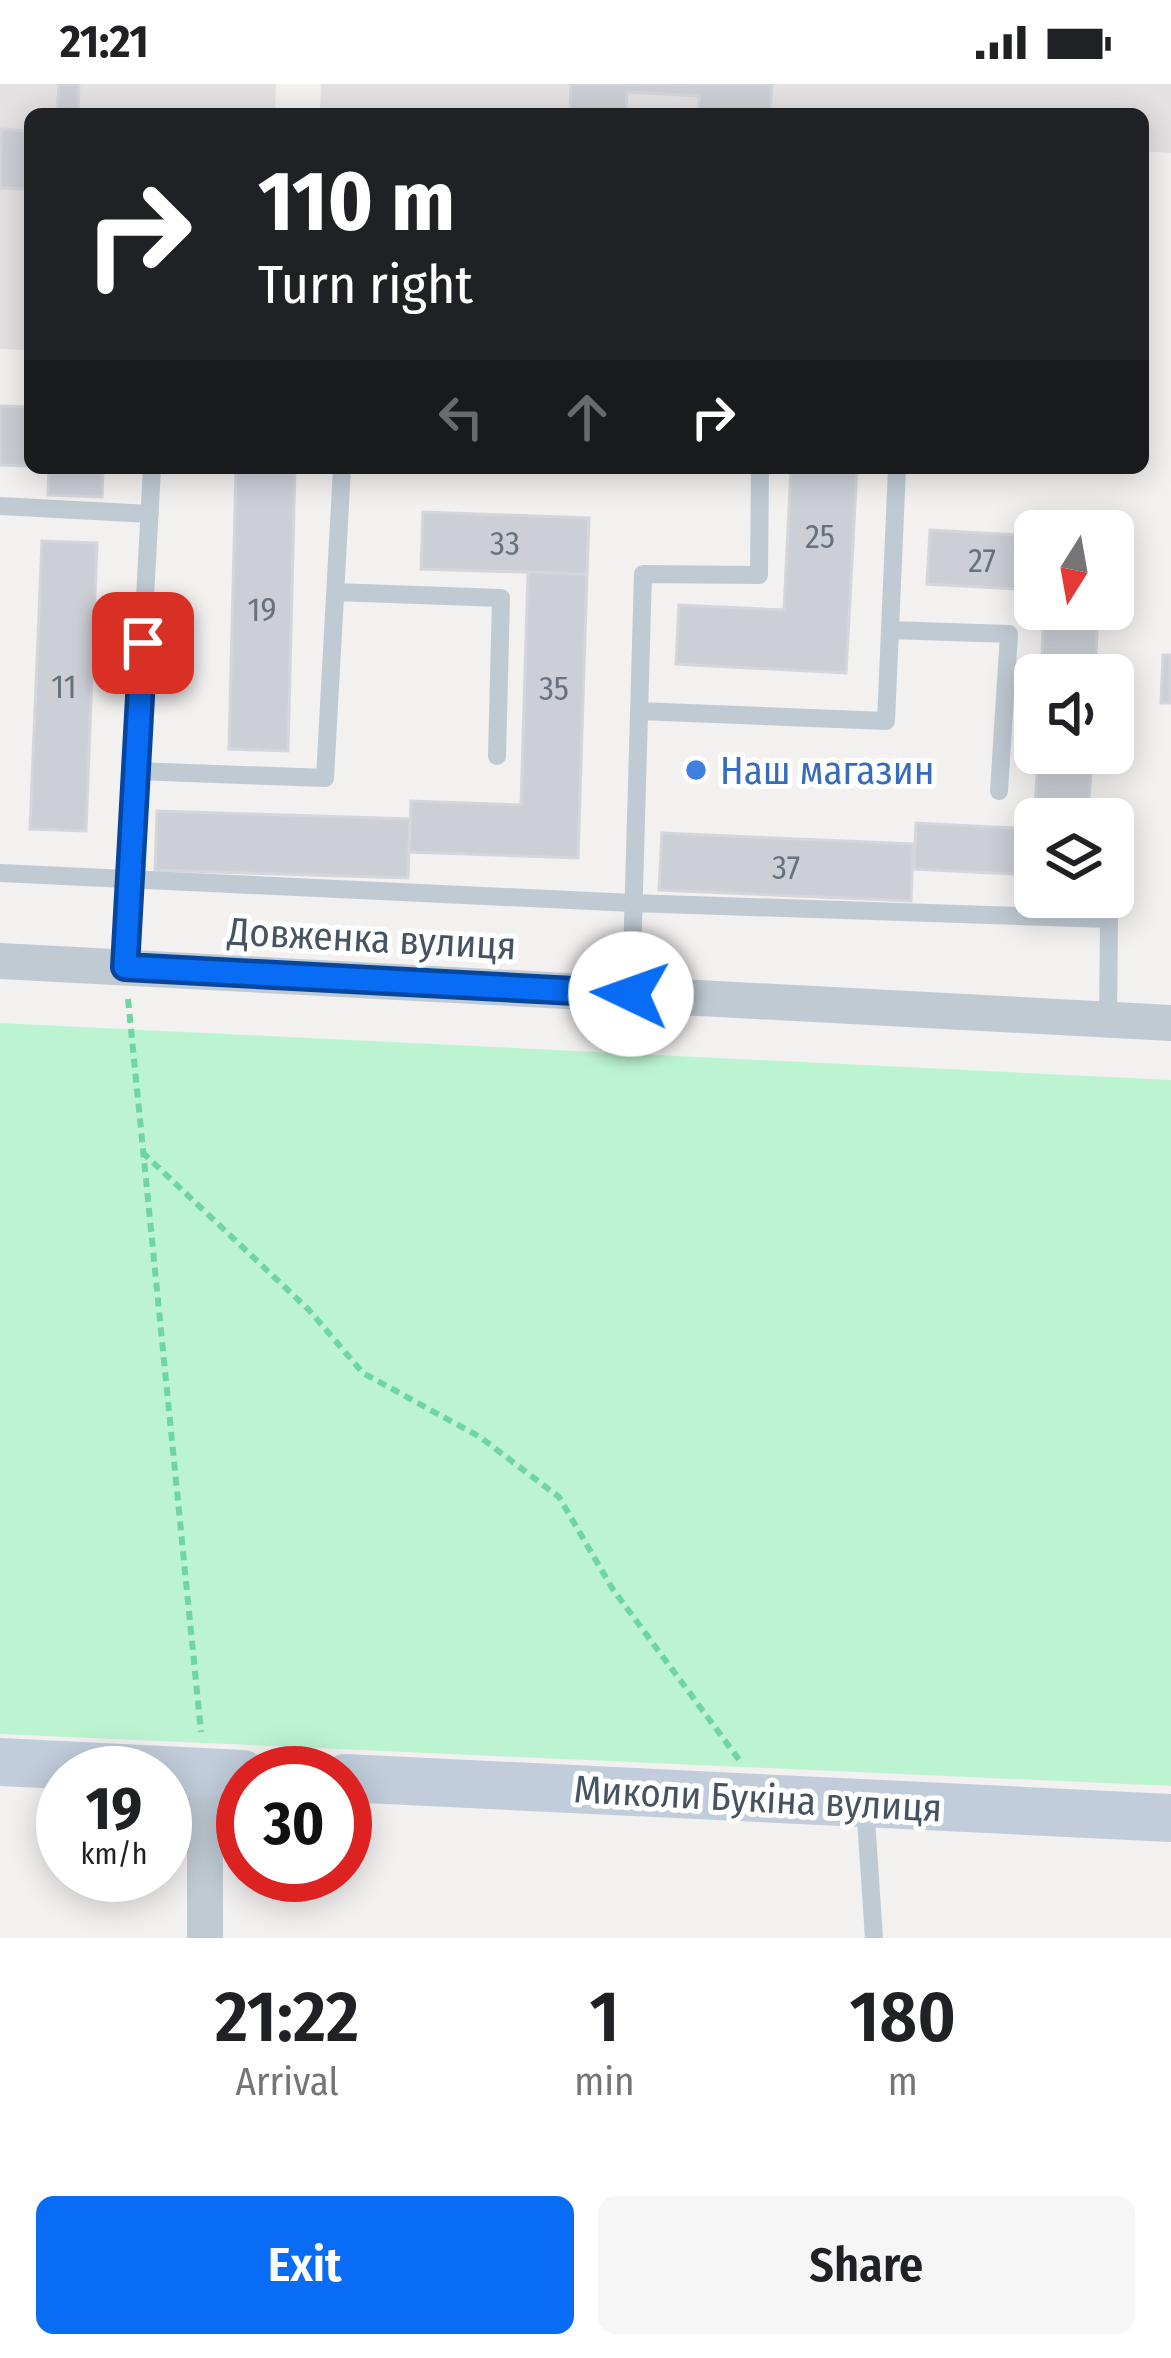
<!DOCTYPE html>
<html lang="en">
<head>
<meta charset="utf-8">
<style>
	body { margin:0; font-family:"Fira Sans Condensed",sans-serif; background:#f6f6f6; color:#202124; height:100vh; display:flex; flex-direction:column; font-size:45px; white-space:nowrap }
	* { box-sizing:border-box; margin:0 }
	p { font-size:39px; color:#757577 }
	.icon { flex:none; width:66px; height:66px; fill:none; stroke:currentColor; stroke-width:2; stroke-linecap:round; stroke-linejoin:round }
	.map { position:relative; height:1854px; overflow:hidden }
	.side { display:flex; flex-direction:column; background:#fff; flex:1 }
	.side>* { flex:none }
	.top-card { position:absolute; left:24px; top:24px; width:1125px; height:366px; border-radius:18px; box-shadow:0 6px 30px #0003; background:#202124; color:#fff; overflow:hidden }
	.needle { width:78px; rotate:191deg }
	.tools { position:absolute; left:1014px; top:426px; display:grid; gap:24px }
	.tools a { display:grid; place-items:center; width:120px; height:120px; border-radius:18px; background:#fff; box-shadow:0 6px 30px #0003; font-size:60px }
	.speed { position:absolute; left:36px; top:1662px; display:flex; gap:24px; font-size:60px; font-weight:700; text-align:center }
	.speed>* { display:grid; place-content:center; width:156px; height:156px; border-radius:50%; background:#fff; box-shadow:0 6px 30px #0003; line-height:1 }
	.speed small { font-size:30px; font-weight:400 }
	.speed .limit { border:18px solid #d22; background:#fff; color:#111 }
	.pin { position:absolute; display:grid; place-items:center; width:102px; height:102px; color:#fff; margin:-51px; border-radius:24px; box-shadow:0 6px 18px #0006 }
	.me { position:absolute; width:132px; margin:-66px; rotate:273deg; stroke-linejoin:round; filter:drop-shadow(0 0 9px #0008) }
	.turn { display:flex; align-items:center; gap:42px; height:252px; padding:0 36px; font-size:54px }
	.turn .icon { width:156px; height:156px; stroke-width:2.5 }
	.turn b { display:block; font-size:84px; line-height:102px }
	.lanes { display:flex; align-items:center; height:114px; padding:0 36px; background:#0003; justify-content:center; gap:60px; direction:ltr }
	.lanes .off { opacity:.35 }
	.eta { display:flex; justify-content:space-evenly; align-items:center; height:204px; text-align:center }
	.eta b { font-size:72px; font-weight:600; line-height:84px }
	.primary-button { display:flex; gap:24px; margin-top:auto; padding:24px 36px }
	.primary-button a { flex:1; height:138px; border-radius:18px; background:#086cf5; color:#fff; font-size:48px; font-weight:600; line-height:138px; text-align:center }
	.primary-button a+a { background:#f6f6f6; color:#202124 }
	.status { display:flex; justify-content:space-between; align-items:center; height:84px; padding:0 60px; background:#fff; direction:ltr }
	.status svg { height:33px; fill:currentColor }
	.map>svg:first-child { display:block }
	.education { fill:#e4e1e2 }
	.green { fill:#bcf4d2 }
	.building { fill:#cccfd6; stroke:#d4d6dc; stroke-width:3 }
	.lines { fill:none; stroke-linecap:round; stroke-linejoin:round }
	.path { stroke:#70d5a5; stroke-width:6; stroke-dasharray:9 6; stroke-linecap:butt }
	.lane { stroke:#c0cad3; stroke-width:18 }
	.street { stroke:#c0cad3; stroke-width:36 }
	.secondary { stroke:#c1cddb; stroke-width:48 }
	.route-casing { stroke:#05469f; stroke-width:30 }
	.route { stroke:#086cf5; stroke-width:21 }
	.shop-dot { fill:#3f7fe0; stroke:#fff; stroke-width:4.5 }
	.labels { text-anchor:middle; stroke-width:10; stroke-linejoin:round; paint-order:stroke }
	.number-label { font-size:33px; fill:#68727e }
	.shop-label { font-size:39px; fill:#366cbe; stroke:#fff; text-anchor:start }
	.street-label { font-size:39px; fill:#465360; stroke:#fff }
</style>
</head>
<body>
<div class="status"><b>21:21</b><svg viewBox="0 0 49 12"><path d="M0 12V9h3v3zM5 12V6h3v6zM10 12V3h3v9zM15 12V0h3v12zM26 1h20v11H26zM47 4h2v5h-2z"/></svg></div>
<div class="map">
<svg width="1171" height="1854" viewBox="0 0 1171 1854">
	<rect width="100%" height="100%" fill="#f3f0f0"/>
	<path class="education" d="M 0,0 L 276,0 L 275,30 L 30,30 L 30,266 L 0,265 Z
		M 321,0 L 1171,0 L 1171,69 L 1143,67 L 1143,30 L 320,30 Z"/>
	<path class="green" d="M 0,939 L 1171,996 L 1171,1702 L 0,1650 Z"/>
	<path class="building" d="M 59,0 L 79,0 L 78,30 L 57,30 Z
		M 571,0 L 772,0 L 770,30 L 698,30 L 699,12 L 627,8 L 626,30 L 570,27 Z
		M 1,45 L 30,47 L 30,105 L 0,104 Z
		M 0,322 L 30,323 L 30,382 L 0,381 Z
		M 49,384 L 103,384 L 102,413 L 48,411 Z
		M 236,384 L 295,384 L 288,667 L 229,665 Z
		M 791,384 L 857,384 L 846,589 L 676,580 L 679,521 L 784,526 Z
		M 423,428 L 589,434 L 587,490 L 421,485 Z
		M 930,446 L 1035,452 L 1035,506 L 927,500 Z
		M 42,457 L 97,459 L 86,747 L 30,745 Z
		M 528,488 L 587,490 L 578,774 L 409,768 L 411,717 L 521,721 Z
		M 1044,525 L 1098,525 L 1095,591 L 1041,591 Z
		M 1163,571 L 1171,571 L 1171,619 L 1161,619 Z
		M 1038,669 L 1092,669 L 1088,735 L 1035,735 L 1035,791 L 914,785 L 916,739 L 1034,745 Z
		M 157,727 L 410,735 L 408,794 L 155,786 Z
		M 662,749 L 913,760 L 911,817 L 659,806 Z"/>
	<g class="lines">
		<path class="path" d="M 128,915 L 201,1648
			M 142,1068 L 309,1226 L 363,1289 L 480,1353 L 559,1413 L 612,1504 L 740,1677"/>
		<path class="lane" d="M 897,384 L 890,546 L 1009,550 L 999,707
			M 0,422 L 150,430
			M 335,508 L 501,514 L 497,672
			M 639,627 L 886,637 L 890,546
			M 136,687 L 325,694 L 342,384
			M 0,789 L 633,819 L 1109,835 L 1108,935
			M 125,883 L 152,384
			M 631,910 L 643,490 L 759,491 L 760,384
			M 865,1720 L 874,1854"/>
		<path class="street" d="M 0,877 L 1171,939
			M 205,1688 L 205,1854"/>
		<path class="secondary" d="M 0,1678 L 243,1690
			M 345,1694 L 1171,1734"/>
	</g>
	<g class="lines">
		<defs>
			<path id="route" d="M 143,559 L 125,883 L 631,910"/>
		</defs>
		<use href="#route" class="route-casing"/>
		<use href="#route" class="route"/>
	</g>
	<circle class="shop-dot" cx="696" cy="686" r="12"/>
	<g class="labels">
		<g class="number-label">
			<text x="820" y="464">25</text>
			<text x="505" y="471">33</text>
			<text x="982" y="488">27</text>
			<text x="262" y="537">19</text>
			<text x="64" y="614">11</text>
			<text x="554" y="616">35</text>
			<text x="786" y="795">37</text>
		</g>
		<g class="shop-label">
			<text x="720" y="700">Наш магазин</text>
		</g>
		<g class="street-label">
			<text transform="translate(372 854) rotate(3)" y="14">Довженка вулиця</text>
			<text transform="translate(758 1714) rotate(3)" y="14">Миколи Букіна вулиця</text>
		</g>
	</g>
</svg>
<div class="tools">
<a><svg class="needle" viewBox="-14 -14 28 28"><path d="M0-13l5 13h-10z" fill="#e53935"/><path d="M0 13l5-13h-10z" fill="#757577"/></svg></a>
<a><svg class="icon" aria-label="sound" viewBox="0 0 24 24"><path d="M4 9h4l5-4v14l-5-4H4zM17 9q2 3 0 6"/></svg></a>
<a><svg class="icon" aria-label="layers" viewBox="0 0 24 24"><path d="M12 4l9 5-9 5-9-5zM3 14l9 5 9-5"/></svg></a>
</div>
<div class="speed"><div>19<small>km/h</small></div><div class="limit">30</div></div>
<div class="pin" style="left:143px;top:559px;background:#d93025"><svg class="icon" aria-label="arrive" viewBox="0 0 24 24"><path d="M6 21V4h12l-3 4 3 4H6"/></svg></div>
<svg class="me" style="left:631px;top:910px" viewBox="-20 -20 40 40"><circle r="19" fill="#fff"/><path d="M0-13L10 11 0 6-10 11z" fill="#086cf5"/></svg>
<div class="top-card">
<div class="turn"><svg class="icon" aria-label="right" viewBox="0 0 24 24"><path d="M7 20v-9h11M14 6l5 5-5 5"/></svg><div><b>110 m</b>Turn right</div></div>
<div class="lanes"><svg class="icon off" aria-label="left" viewBox="0 0 24 24"><path d="M17 20v-9H6M10 6l-5 5 5 5"/></svg><svg class="icon off" aria-label="ahead" viewBox="0 0 24 24"><path d="M12 20V5M6 11l6-6 6 6"/></svg><svg class="icon" aria-label="right" viewBox="0 0 24 24"><path d="M7 20v-9h11M14 6l5 5-5 5"/></svg></div>
</div>
</div>
<section class="side">
<div class="eta">
<div><b>21:22</b><p>Arrival</p></div>
<div><b>1</b><p>min</p></div>
<div><b>180</b><p>m</p></div>
</div>
<div class="primary-button"><a>Exit</a><a>Share</a></div>
</section>
</body>
</html>
